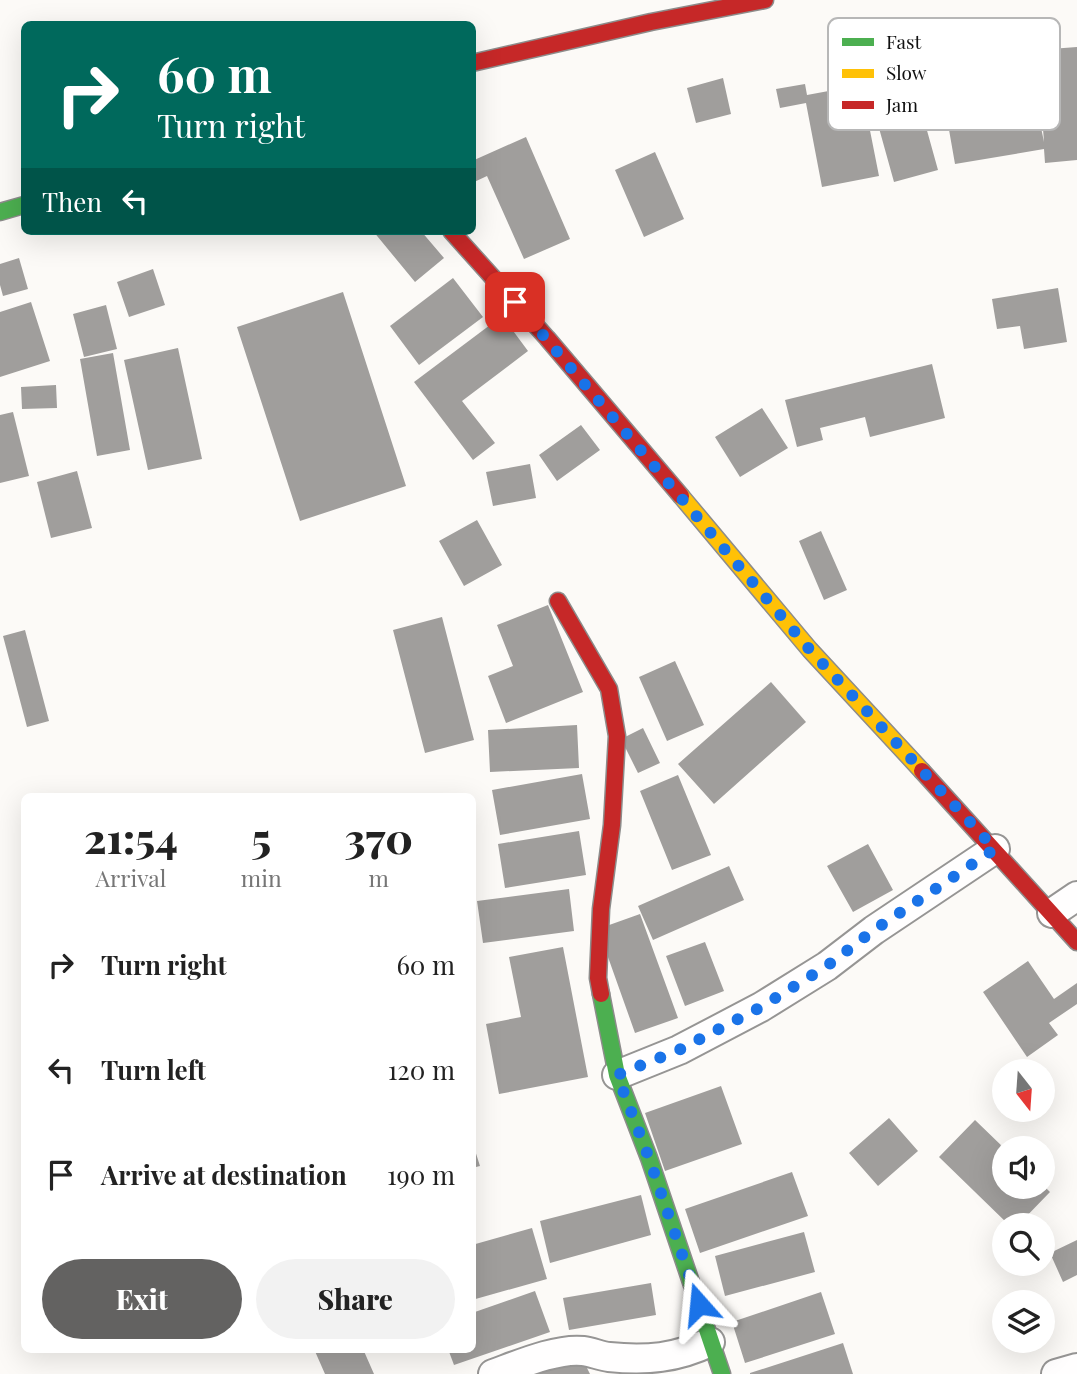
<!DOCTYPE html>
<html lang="en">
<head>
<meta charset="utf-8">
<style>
	body { margin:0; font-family:"Playfair Display",serif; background:#f2f2f2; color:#222; height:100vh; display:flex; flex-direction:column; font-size:26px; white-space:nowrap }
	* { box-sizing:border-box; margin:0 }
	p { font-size:23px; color:#767676 }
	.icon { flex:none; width:38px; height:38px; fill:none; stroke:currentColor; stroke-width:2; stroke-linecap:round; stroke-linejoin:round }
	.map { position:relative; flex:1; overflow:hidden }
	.details { position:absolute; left:21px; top:793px; width:455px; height:560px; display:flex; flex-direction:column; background:#fff; border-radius:10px; box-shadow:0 7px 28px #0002 }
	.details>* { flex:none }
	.top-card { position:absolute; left:21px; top:21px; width:455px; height:214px; border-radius:10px; box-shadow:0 7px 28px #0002; background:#00695c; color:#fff; overflow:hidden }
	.needle { width:46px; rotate:163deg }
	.fabs { position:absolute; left:992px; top:1059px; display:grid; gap:14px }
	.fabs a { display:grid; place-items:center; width:63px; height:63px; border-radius:50%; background:#fff; box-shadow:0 7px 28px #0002; font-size:35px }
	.pin { position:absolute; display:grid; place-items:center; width:60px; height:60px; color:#fff; margin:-30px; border-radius:14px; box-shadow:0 4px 10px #0006 }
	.me { position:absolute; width:77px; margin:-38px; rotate:342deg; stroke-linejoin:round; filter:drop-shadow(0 0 5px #0008) }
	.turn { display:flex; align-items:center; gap:24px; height:147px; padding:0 21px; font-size:32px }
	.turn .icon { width:91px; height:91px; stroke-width:2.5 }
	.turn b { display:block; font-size:49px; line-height:60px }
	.then { display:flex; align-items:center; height:66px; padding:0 21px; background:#0003; gap:14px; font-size:26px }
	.eta { display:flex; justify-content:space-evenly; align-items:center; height:119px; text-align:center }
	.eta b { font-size:42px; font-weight:800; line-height:49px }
	.action { display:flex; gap:14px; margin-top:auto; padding:14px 21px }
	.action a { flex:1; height:80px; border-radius:42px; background:#636261; color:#fff; font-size:28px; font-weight:800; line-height:80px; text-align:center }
	.action a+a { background:#f2f2f2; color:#222 }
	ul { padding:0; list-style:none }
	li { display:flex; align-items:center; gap:21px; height:105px; padding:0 21px }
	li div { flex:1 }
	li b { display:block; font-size:26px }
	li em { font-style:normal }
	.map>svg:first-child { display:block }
	.building { fill:#a09e9c }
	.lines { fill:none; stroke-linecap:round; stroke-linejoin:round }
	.street-casing { stroke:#969594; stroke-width:32 }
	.fast-casing { stroke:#8d8c8b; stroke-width:19 }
	.slow-casing { stroke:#8d8c8b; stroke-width:19 }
	.jam-casing { stroke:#8d8c8b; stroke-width:19 }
	.street { stroke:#fffefe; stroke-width:28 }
	.fast { stroke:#4caf50; stroke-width:16 }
	.slow { stroke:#ffc107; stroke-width:16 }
	.jam { stroke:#c62828; stroke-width:16 }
	.route { stroke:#1a73e8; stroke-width:12; stroke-dasharray:0 21.6 }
	.key { fill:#fff; stroke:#b7b7b7; stroke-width:2 }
	.key-label { font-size:19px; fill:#101010 }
</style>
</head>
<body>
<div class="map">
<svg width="1077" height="1374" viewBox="0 0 1077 1374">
	<rect width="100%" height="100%" fill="#fcfaf7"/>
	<path class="building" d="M 1077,47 L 1077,160 L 1045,163 L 1044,149 L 955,164 L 948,124 L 1037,108 L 1044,142 L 1037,50 Z
		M 911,73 L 938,170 L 894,182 L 867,85 Z
		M 723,78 L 731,114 L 696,123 L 687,88 Z
		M 805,84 L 807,95 L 861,85 L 879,176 L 822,187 L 806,103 L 780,108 L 776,89 Z
		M 526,137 L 570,239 L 524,259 L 487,176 L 472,183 L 472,161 Z
		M 655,152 L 684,219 L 644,237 L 615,170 Z
		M 373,231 L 421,231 L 444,258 L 415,282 Z
		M 19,258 L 28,289 L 3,296 L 0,285 L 0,264 Z
		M 153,269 L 165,305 L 129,317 L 117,282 Z
		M 453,278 L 483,317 L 419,365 L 390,326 Z
		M 1058,288 L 1067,342 L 1024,349 L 1020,326 L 997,329 L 992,299 Z
		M 343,292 L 406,486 L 300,521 L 237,327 Z
		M 31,302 L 50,361 L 0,377 L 0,312 Z
		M 106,305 L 117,349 L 84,357 L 73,314 Z
		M 502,316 L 528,351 L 462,401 L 495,443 L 473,460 L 414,382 Z
		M 178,348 L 202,459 L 148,470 L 124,360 Z
		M 113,353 L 130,450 L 97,456 L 80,359 Z
		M 932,364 L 945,418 L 870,437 L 865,417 L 820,428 L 823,440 L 797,447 L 785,400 Z
		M 56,385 L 57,408 L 22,409 L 21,387 Z
		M 762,408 L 788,448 L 740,477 L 715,437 Z
		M 13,412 L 29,476 L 0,483 L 0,415 Z
		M 581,425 L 600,450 L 557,481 L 539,455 Z
		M 530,464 L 536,498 L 493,506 L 486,472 Z
		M 77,471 L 92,528 L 51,538 L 37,482 Z
		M 477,520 L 502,565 L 464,586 L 439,541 Z
		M 821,531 L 847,590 L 824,600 L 799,541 Z
		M 548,605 L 583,692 L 506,723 L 488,676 L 513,666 L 497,625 Z
		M 442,617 L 474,740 L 425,753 L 393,630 Z
		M 25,630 L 49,721 L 27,727 L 3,636 Z
		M 675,661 L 704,725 L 667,741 L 639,677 Z
		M 771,682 L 806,722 L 714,804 L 678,764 Z
		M 577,725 L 579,768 L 490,772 L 488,730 Z
		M 643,728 L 660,763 L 638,773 L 621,739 Z
		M 582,774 L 590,819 L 500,835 L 492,790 Z
		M 678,775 L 711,855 L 672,870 L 640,791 Z
		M 579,831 L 586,875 L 505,888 L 498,844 Z
		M 868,844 L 893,890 L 853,912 L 827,866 Z
		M 729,866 L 744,900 L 653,940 L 638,906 Z
		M 569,889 L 574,931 L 483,943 L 477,901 Z
		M 640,914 L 678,1018 L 635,1033 L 598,929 Z
		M 705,942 L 724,991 L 685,1006 L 666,956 Z
		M 563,947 L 588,1077 L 499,1094 L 486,1024 L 521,1017 L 509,957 Z
		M 1028,961 L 1054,999 L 1077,983 L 1077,1004 L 1049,1023 L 1058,1035 L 1027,1057 L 983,992 Z
		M 721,1086 L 742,1144 L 665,1171 L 645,1113 Z
		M 889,1118 L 918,1151 L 878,1186 L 849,1153 Z
		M 975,1120 L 1004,1148 L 1004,1186 L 1044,1186 L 1050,1192 L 1018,1225 L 1009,1225 L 939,1157 Z
		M 472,1141 L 480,1166 L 472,1168 Z
		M 792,1172 L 808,1216 L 700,1253 L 685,1209 Z
		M 641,1195 L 651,1235 L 550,1263 L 540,1221 Z
		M 532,1228 L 547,1279 L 472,1300 L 472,1245 Z
		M 804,1232 L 815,1272 L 725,1296 L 715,1256 Z
		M 1077,1240 L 1077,1275 L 1063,1282 L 1050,1253 Z
		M 651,1283 L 656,1315 L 569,1330 L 563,1298 Z
		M 535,1291 L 550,1332 L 454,1365 L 448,1349 L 472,1349 L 472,1313 Z
		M 821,1292 L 835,1334 L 745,1363 L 732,1322 Z
		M 843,1343 L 853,1374 L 750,1374 L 750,1373 Z
		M 314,1349 L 363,1349 L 374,1374 L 325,1374 Z
		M 579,1352 L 590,1374 L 530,1374 Z"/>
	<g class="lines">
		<defs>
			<path id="street" d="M 1052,913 L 1077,896
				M 617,1075 L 679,1050 L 761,1007 L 827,966 L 874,930 L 995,849
				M 493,1374 C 518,1365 557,1348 583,1351 C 592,1352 600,1356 609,1357 C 646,1361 677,1358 710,1342
				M 1056,1374 L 1077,1368"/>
			<path id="fast" d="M 0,212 L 24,205
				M 601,994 L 617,1075 L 649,1158 L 722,1374"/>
			<path id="slow" d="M 681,496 L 810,650 L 922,771"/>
			<path id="jam" d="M 472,63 L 651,22 L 765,0
				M 451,231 L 547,338 L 681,496
				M 558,601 L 609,689 L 617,736 L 612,825 L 601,909 L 598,978 L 601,994
				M 922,771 L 1077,942"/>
		</defs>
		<use href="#street" class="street-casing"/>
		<use href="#fast" class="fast-casing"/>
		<use href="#slow" class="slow-casing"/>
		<use href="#jam" class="jam-casing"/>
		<use href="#street" class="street"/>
		<use href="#fast" class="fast"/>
		<use href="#slow" class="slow"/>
		<use href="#jam" class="jam"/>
	</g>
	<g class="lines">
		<path class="route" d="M 515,302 L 810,650 L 995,849 L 874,930 L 827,966 L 761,1007 L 679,1050 L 617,1075 L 649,1158 L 699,1304"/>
	</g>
	<rect x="828" y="18" width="232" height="112" rx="10" class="key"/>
	<rect x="842" y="38" width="32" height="8" fill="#4caf50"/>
	<rect x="842" y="69" width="32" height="9" fill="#ffc107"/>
	<rect x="842" y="101" width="32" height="8" fill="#c62828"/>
	<g class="key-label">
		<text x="886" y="49">Fast</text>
		<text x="886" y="80">Slow</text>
		<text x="886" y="112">Jam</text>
	</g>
</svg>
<div class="fabs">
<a><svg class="needle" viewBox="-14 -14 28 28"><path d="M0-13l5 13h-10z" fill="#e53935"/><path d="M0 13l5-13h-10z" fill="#767676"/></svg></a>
<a><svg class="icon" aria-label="sound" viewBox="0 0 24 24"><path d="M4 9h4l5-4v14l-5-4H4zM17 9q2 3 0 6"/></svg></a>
<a><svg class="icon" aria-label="search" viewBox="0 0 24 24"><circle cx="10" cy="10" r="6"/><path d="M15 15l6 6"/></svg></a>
<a><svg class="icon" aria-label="layers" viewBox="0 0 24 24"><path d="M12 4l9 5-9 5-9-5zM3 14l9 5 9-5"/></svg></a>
</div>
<div class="pin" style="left:515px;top:302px;background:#d93025"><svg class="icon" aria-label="arrive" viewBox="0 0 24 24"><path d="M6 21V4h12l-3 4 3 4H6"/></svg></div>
<svg class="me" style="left:699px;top:1304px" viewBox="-20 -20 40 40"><path d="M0-17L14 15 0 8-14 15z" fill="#1a73e8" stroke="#fff" stroke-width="4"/></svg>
<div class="top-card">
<div class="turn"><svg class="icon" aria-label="right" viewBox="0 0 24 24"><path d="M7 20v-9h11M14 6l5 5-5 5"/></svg><div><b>60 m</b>Turn right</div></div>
<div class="then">Then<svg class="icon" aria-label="left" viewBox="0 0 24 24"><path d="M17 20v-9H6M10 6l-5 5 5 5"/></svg></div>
</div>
<section class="details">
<div class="eta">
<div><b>21:54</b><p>Arrival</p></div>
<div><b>5</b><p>min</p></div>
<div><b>370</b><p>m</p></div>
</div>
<ul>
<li><svg class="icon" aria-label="right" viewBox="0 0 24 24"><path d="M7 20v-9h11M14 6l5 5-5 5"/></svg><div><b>Turn right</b></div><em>60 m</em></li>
<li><svg class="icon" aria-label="left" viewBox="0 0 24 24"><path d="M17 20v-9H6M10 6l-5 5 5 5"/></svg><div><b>Turn left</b></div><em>120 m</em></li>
<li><svg class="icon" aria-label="arrive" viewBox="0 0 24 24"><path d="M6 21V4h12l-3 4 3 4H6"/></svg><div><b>Arrive at destination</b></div><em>190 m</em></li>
</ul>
<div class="action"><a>Exit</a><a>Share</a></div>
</section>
</div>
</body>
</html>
